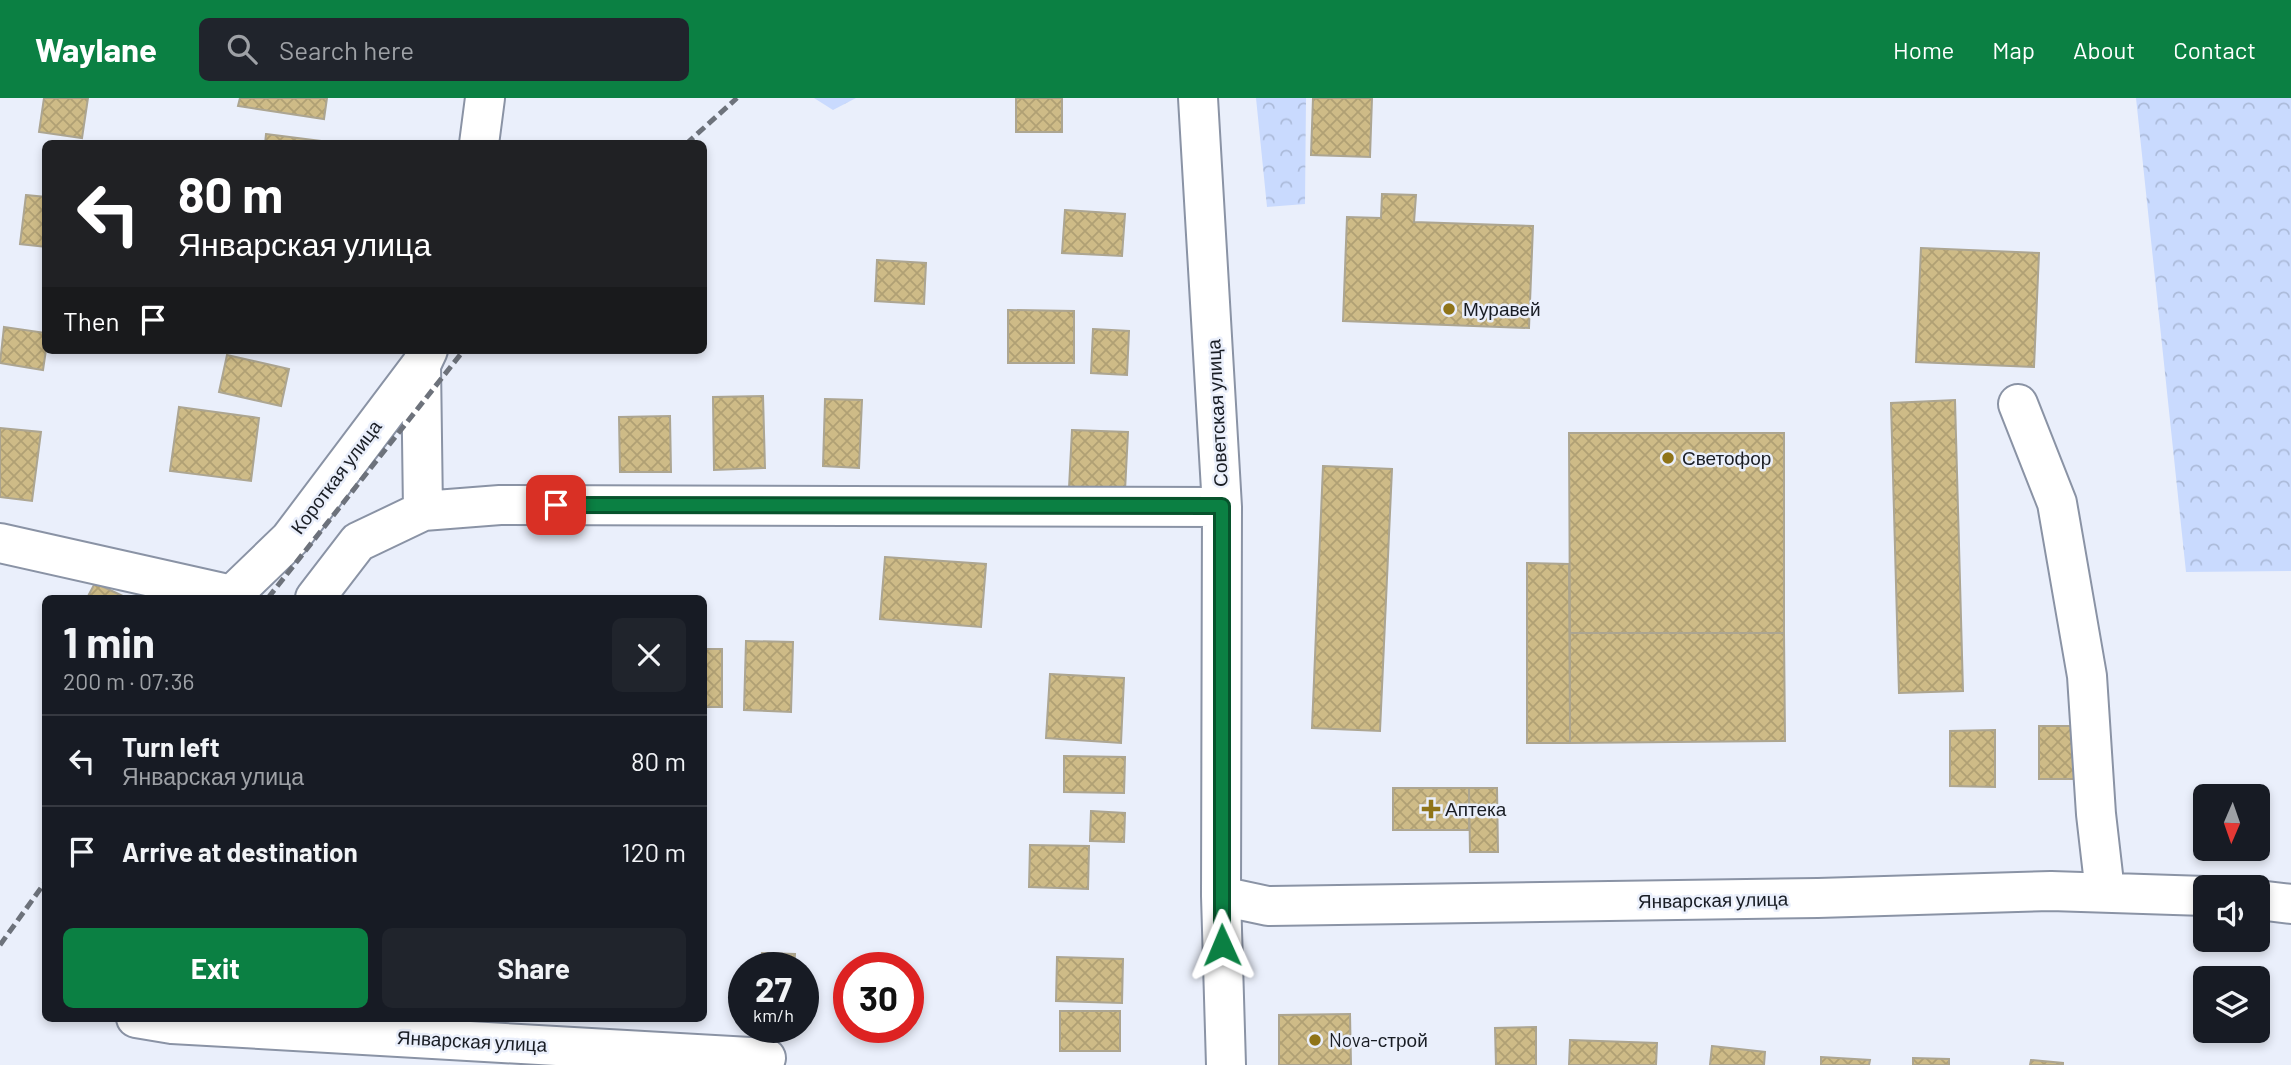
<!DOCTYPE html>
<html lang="en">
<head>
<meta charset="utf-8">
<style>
	body { margin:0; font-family:Barlow,sans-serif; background:#20242c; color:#f1f3f6; height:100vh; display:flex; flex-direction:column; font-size:26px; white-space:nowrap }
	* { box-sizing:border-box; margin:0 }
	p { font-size:23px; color:#9ea1a6 }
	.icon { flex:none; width:38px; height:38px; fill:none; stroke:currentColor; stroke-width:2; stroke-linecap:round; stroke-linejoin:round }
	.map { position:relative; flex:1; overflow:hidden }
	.details { position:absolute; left:42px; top:497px; width:665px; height:427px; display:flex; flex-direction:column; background:#171b24; border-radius:10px; box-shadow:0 4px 10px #0003 }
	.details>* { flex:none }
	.hud { position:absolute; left:42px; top:42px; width:665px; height:214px; border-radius:10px; box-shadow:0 4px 10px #0003; background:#202124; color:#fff; overflow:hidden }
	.needle { width:46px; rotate:182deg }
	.tools { position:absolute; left:2193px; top:686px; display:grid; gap:14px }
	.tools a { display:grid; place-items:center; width:77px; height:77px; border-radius:10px; background:#171b24; box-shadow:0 4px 10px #0003; font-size:35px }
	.speed { position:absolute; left:728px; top:854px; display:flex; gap:14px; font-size:35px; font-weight:700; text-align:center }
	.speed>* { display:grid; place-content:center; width:91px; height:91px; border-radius:50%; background:#171b24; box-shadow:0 4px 10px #0003; line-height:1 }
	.speed small { font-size:18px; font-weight:400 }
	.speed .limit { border:10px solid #d22; background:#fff; color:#111 }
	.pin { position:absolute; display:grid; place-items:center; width:60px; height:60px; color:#fff; margin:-30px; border-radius:14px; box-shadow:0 4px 10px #0006 }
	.me { position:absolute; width:77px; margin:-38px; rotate:359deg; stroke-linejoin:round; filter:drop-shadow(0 0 5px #0008) }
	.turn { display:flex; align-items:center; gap:24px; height:147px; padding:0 21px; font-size:32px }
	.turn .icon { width:91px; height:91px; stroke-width:2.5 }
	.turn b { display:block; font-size:49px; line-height:60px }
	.then { display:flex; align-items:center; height:66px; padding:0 21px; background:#0003; gap:14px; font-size:26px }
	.round { display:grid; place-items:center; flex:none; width:74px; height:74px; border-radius:10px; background:#20242c }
	.headline { display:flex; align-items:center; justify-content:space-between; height:119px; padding:0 21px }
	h1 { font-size:42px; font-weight:700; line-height:52px }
	.button { display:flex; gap:14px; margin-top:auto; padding:14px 21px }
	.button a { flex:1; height:80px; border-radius:10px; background:#0b8043; color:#fff; font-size:28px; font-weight:700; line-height:80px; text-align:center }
	.button a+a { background:#20242c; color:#f1f3f6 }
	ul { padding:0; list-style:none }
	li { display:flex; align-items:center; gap:21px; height:91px; padding:0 21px; border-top:2px solid #363941 }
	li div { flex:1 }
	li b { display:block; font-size:26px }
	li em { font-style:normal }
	header { display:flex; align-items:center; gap:42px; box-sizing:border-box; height:98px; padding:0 35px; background:#0b8043; color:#fff }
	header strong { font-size:33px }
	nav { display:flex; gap:38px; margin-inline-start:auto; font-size:24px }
	.search { width:490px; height:63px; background:#20242c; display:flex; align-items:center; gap:18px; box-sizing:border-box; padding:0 24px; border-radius:10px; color:#9ea1a6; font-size:26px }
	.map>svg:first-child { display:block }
	.forest { fill:url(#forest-crowns) }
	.building { fill:url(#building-cross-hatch); stroke:#aca591; stroke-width:2 }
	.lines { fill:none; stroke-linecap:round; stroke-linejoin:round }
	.minor-casing { stroke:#8a93a5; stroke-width:42 }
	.minor { stroke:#fff; stroke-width:38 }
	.rail { stroke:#6d727b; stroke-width:5; stroke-dasharray:10 5; stroke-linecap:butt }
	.route-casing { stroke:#07532c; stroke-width:18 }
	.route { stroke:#0b8043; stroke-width:12 }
	.poi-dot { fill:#8f7419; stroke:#eaeffb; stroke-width:2.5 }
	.labels { text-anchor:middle; stroke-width:5; stroke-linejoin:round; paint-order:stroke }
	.poi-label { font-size:19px; fill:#191d24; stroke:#eaeffb; text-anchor:start }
	.street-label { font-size:19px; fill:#191d24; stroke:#eaeffb }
</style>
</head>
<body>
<header>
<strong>Waylane</strong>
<div class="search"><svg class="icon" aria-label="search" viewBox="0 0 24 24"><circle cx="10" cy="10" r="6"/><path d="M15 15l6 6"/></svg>Search here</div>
<nav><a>Home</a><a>Map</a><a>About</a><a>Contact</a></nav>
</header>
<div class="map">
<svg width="2291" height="967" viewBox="0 0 2291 967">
	<defs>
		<pattern id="forest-crowns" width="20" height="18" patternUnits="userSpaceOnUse" patternTransform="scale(1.75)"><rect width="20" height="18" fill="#c9dafe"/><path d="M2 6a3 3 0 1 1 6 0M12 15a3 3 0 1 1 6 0" fill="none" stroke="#acbbda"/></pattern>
		<pattern id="building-cross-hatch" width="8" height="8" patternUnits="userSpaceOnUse" patternTransform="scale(1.75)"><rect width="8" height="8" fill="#cebb87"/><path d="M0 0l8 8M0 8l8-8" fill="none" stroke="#b0a074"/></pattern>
	</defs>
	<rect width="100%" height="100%" fill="#eaeffb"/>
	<path class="forest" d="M 814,0 L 856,0 L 833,12 Z
		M 1256,0 L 1306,0 L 1305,106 L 1267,109 Z
		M 2136,0 L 2291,0 L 2291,473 L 2186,474 Z"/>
	<path class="building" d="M 44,0 L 88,0 L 82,40 L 39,34 Z
		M 240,0 L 327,0 L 324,21 L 238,8 Z
		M 1016,0 L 1062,0 L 1062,34 L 1016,34 Z
		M 1313,0 L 1372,0 L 1370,59 L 1311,57 Z
		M 266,36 L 322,43 L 321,46 L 265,46 Z
		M 1382,96 L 1416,97 L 1414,124 L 1533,128 L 1529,230 L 1343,223 L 1347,119 L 1381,120 Z
		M 26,97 L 46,99 L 46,149 L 20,146 Z
		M 1065,112 L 1125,116 L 1122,158 L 1062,155 Z
		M 1921,150 L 2039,155 L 2034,269 L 1916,264 Z
		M 877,162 L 926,165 L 924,206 L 875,203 Z
		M 1008,212 L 1074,213 L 1074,265 L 1008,265 Z
		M 4,229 L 46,235 L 46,252 L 43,272 L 0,265 Z
		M 1093,231 L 1129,233 L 1127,277 L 1091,275 Z
		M 227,257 L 289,271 L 281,308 L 219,294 Z
		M 763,298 L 765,370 L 714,372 L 713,299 Z
		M 825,301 L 862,302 L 859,370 L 823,368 Z
		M 1955,302 L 1963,593 L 1899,595 L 1891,305 Z
		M 179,309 L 259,320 L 251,383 L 170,373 Z
		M 670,318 L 671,374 L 620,374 L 619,319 Z
		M 0,330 L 41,334 L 32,403 L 0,399 Z
		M 1072,332 L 1128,334 L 1125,393 L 1069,390 Z
		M 1569,335 L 1784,335 L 1784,535 L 1570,535 Z
		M 1323,368 L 1392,371 L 1380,633 L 1312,630 Z
		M 885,459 L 986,466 L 981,529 L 880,521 Z
		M 1527,465 L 1569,466 L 1570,645 L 1527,645 Z
		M 95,485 L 127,500 L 87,500 Z
		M 1570,535 L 1784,535 L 1785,643 L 1570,645 Z
		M 746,543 L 793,544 L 791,614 L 744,612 Z
		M 704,551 L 722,551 L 722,609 L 704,609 Z
		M 1050,576 L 1124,580 L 1121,645 L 1046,640 Z
		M 2039,628 L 2077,628 L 2077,681 L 2039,681 Z
		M 1995,632 L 1995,689 L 1950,688 L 1950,633 Z
		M 1064,658 L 1125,659 L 1124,695 L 1064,694 Z
		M 1393,690 L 1469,690 L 1469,732 L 1393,732 Z
		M 1469,690 L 1497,690 L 1498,754 L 1470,754 Z
		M 1091,713 L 1125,715 L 1124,744 L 1090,743 Z
		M 1030,747 L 1089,748 L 1088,791 L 1029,789 Z
		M 762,855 L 795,856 L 794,870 L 761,870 Z
		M 1057,859 L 1123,861 L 1122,905 L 1056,903 Z
		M 1060,913 L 1120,913 L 1120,953 L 1060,953 Z
		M 1350,916 L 1351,967 L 1279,967 L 1279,917 Z
		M 1536,929 L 1536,967 L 1496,967 L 1495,930 Z
		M 1570,942 L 1657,945 L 1656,967 L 1569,967 Z
		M 1712,948 L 1765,954 L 1764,967 L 1710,967 Z
		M 1821,959 L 1870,962 L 1869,967 L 1821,967 Z
		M 1913,960 L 1949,961 L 1949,967 L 1913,967 Z
		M 2031,962 L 2063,965 L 2063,967 L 2030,967 Z"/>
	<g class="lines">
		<defs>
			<path id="minor" d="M 1198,0 L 1222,409 L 1221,798 L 1226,967
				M 479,46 L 485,0
				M 421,267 L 423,413
				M 2018,306 L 2057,405 L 2087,578 L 2096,716 L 2105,794
				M 0,445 L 232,497 L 290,441 L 421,267 L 428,252
				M 315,500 L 358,444 L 423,413 L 500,407 L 1222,409
				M 1221,798 L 1268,808 L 1818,800 L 2051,793 L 2205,798
				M 2258,802 L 2291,806
				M 136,920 L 172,926 L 766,960"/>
		</defs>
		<use href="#minor" class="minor-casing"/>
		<use href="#minor" class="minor"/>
		<path class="rail" d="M 686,46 L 737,0
			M 268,500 L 464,252
			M 0,847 L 46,783"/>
	</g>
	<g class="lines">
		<defs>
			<path id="route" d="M 556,407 L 1222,408 L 1222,847"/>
		</defs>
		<use href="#route" class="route-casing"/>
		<use href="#route" class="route"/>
	</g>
	<g class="poi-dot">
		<circle cx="1449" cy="211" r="7"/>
		<circle cx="1668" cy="360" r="7"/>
		<path d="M1427.5 700.5h7v7h7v7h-7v7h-7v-7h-7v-7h7z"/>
		<circle cx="1315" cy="942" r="7"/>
	</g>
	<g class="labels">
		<g class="poi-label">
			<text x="1463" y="218">Муравей</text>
			<text x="1682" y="367">Светофор</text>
			<text x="1445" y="718">Аптека</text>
			<text x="1329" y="949">Nova-строй</text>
		</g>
		<g class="street-label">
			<text transform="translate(1217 315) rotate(-93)" y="7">Советская улица</text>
			<text transform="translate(336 379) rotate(-53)" y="7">Короткая улица</text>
			<text transform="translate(1713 802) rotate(-1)" y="7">Январская улица</text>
			<text transform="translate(472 943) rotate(3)" y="7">Январская улица</text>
		</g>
	</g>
</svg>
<div class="tools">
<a><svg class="needle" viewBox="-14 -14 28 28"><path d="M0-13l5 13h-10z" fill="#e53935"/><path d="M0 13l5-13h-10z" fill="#9ea1a6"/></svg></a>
<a><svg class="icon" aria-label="sound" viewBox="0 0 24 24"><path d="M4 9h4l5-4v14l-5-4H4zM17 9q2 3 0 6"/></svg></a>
<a><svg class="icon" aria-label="layers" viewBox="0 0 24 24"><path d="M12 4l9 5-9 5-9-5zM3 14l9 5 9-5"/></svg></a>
</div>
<div class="speed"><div>27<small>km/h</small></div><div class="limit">30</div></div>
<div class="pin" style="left:556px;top:407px;background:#d93025"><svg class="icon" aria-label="arrive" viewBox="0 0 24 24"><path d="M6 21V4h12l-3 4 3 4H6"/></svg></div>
<svg class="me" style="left:1222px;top:847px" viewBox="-20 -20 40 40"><path d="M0-17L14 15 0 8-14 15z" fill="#0b8043" stroke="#fff" stroke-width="4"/></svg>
<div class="hud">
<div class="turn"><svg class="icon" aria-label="left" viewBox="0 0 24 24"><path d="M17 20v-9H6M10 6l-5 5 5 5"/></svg><div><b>80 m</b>Январская улица</div></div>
<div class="then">Then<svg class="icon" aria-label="arrive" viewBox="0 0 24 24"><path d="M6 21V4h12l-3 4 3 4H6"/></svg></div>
</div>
<section class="details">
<div class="headline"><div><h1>1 min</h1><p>200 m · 07:36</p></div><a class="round"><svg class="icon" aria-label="close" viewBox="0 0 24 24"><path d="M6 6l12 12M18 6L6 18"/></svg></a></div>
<ul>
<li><svg class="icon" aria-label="left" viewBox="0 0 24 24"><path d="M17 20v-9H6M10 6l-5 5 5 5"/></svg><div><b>Turn left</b><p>Январская улица</p></div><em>80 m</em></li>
<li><svg class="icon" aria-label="arrive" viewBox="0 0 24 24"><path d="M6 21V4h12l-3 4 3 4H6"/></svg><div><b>Arrive at destination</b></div><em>120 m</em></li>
</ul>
<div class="button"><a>Exit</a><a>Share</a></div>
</section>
</div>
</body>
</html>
